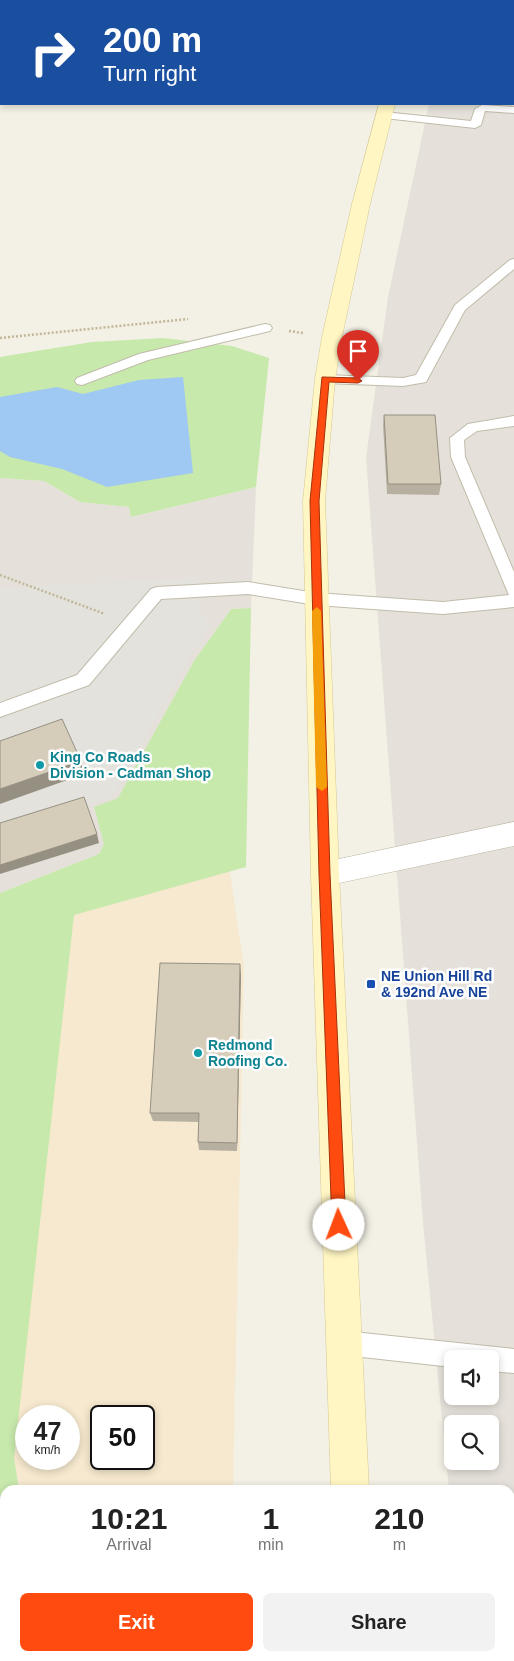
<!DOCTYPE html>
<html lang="en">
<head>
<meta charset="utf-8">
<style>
	body { margin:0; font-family:Helvetica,sans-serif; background:#f2f2f2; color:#222; height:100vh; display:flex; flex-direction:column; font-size:19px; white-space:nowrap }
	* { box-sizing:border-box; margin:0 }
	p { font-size:16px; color:#767676 }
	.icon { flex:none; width:28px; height:28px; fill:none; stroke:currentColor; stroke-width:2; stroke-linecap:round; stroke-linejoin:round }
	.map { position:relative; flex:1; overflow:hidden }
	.side { position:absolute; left:0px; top:1485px; width:515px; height:176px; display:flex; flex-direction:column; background:#fff; border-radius:15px 15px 0 0; box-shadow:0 2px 8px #0003 }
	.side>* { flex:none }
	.guide { position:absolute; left:0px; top:0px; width:515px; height:105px; box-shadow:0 2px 8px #0003; background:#1a4fa0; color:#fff; overflow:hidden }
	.fabs { position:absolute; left:444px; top:1350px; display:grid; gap:10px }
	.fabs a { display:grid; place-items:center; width:55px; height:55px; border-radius:8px; background:#fff; box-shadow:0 2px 8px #0003; font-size:25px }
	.speed { position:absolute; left:15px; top:1405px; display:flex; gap:10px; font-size:25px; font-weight:700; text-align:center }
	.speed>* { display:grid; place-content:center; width:65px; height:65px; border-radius:50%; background:#fff; box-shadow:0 2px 8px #0003; line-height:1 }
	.speed small { font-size:12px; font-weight:400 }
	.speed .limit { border:2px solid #111; border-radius:8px; background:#fff; color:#111 }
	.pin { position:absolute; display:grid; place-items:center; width:42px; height:42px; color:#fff; margin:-51px -21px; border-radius:50% 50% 50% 0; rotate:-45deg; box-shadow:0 0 5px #0007 }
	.pin .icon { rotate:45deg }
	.me { position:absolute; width:55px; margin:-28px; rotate:358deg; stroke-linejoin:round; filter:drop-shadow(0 0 4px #0008) }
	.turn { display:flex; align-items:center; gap:18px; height:105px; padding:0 20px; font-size:22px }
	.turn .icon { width:65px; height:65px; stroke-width:2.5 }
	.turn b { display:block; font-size:35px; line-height:42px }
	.eta { display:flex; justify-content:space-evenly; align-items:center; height:85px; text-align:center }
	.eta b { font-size:30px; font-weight:700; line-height:35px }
	.action { display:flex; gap:10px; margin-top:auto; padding:10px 20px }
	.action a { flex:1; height:58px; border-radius:8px; background:#ff4b10; color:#fff; font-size:20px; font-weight:700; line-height:58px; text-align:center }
	.action a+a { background:#f2f2f2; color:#222 }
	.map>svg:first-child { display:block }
	.commercial { fill:#f6e9cf; fill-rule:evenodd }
	.industrial { fill:#e5e1da; fill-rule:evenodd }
	.green { fill:#c7e9ac }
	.parking { fill:#e3e2dd }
	.water { fill:#9fc8f2 }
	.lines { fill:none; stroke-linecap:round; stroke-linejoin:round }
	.service-casing { stroke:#c1bcaa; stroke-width:2 }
	.minor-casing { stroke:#c1bcaa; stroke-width:1 }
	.secondary-casing { stroke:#d5c993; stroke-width:1 }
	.path { stroke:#c1b698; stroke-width:2.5; stroke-dasharray:2 2; stroke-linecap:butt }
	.service { fill:#fff; fill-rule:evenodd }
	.minor { fill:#fff; fill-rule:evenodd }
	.secondary { fill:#fff6c3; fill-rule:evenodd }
	.wall { fill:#b7b0a0 }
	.shaded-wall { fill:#959082 }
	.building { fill:#d5cdba; stroke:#959082 }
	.route { fill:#ff4b10; stroke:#a6310a }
	.slow { fill:#f59e0b }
	.culture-dot { fill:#0f9aa8; stroke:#fff; stroke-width:2 }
	.transit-dot { fill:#1a4fb4; stroke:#fff; stroke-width:2 }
	.labels { text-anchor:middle; stroke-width:5; stroke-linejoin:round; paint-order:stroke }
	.culture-label { font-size:14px; font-weight:bold; fill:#0d838f; stroke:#fff; text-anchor:start }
	.transit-label { font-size:14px; font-weight:bold; fill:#164399; stroke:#fff; text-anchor:start }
</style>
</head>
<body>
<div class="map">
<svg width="514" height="1661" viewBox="0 0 514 1661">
	<rect width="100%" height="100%" fill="#f3f0e5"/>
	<path class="commercial" d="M 229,866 L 244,967 L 233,1490 L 5,1490 L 2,1473 L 68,912 ZM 26,1416 L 69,1416 L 69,1459 L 26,1459 ZM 101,1416 L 144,1416 L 144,1459 L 101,1459 Z
		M 36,1656 L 229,1656 L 229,1661 L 37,1661 Z"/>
	<path class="industrial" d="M 450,0 L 514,0 L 514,1661 L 466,1661 L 465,1656 L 510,1656 L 510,1490 L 449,1490 L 423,1223 L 366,458 L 388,297 L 429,104 L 514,104 L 514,1 ZM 452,1359 L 490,1359 L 490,1396 L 452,1396 ZM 452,1424 L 490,1424 L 490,1461 L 452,1461 Z
		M 0,478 L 44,481 L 80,502 L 129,507 L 131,517 L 256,487 L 251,608 L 231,609 L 194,661 L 118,799 L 104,844 L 99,854 L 0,893 Z"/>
	<path class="green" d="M 163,338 L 232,346 L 269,358 L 256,487 L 131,517 L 129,507 L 80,502 L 44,481 L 0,478 L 0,357 L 92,342 Z
		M 251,608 L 246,867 L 74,915 L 14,1458 L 19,1490 L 5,1490 L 5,1656 L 47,1656 L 48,1661 L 0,1661 L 0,893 L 99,854 L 104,844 L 94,807 L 118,798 L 194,661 L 231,609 Z"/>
	<path class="parking" d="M 199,578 L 199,611 L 210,627 L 195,648 L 112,797 L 0,832 L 0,588 Z"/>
	<path class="water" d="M 183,377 L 193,473 L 107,487 L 62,469 L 10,457 L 0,451 L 0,397 L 57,387 L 83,394 L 139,380 Z"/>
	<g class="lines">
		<defs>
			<path id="service" d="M 482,105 L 514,107 L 514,113 L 485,111 L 481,125 L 475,128 L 384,118 L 379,115 L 384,112 L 471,121 L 475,109 Z
				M 514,259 L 514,269 L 465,310 L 426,382 L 403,386 L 325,383 L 320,382 L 318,379 L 320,376 L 325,375 L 403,378 L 416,375 L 455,305 L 510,260 Z
				M 265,324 L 270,325 L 272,328 L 270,331 L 148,360 L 82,385 L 77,384 L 75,381 L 77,378 L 139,354 Z
				M 514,416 L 514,426 L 477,431 L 464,440 L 465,457 L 514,572 L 514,607 L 443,614 L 316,605 L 248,594 L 161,599 L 89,685 L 0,717 L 0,703 L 77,675 L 151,589 L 157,587 L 248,582 L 316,593 L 443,602 L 509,595 L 451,457 L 450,438 L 468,424 Z
				M 344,1331 L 514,1349 L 514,1373 L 490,1371 L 490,1359 L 452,1359 L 452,1367 L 344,1355 L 335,1352 L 332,1343 L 335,1334 Z"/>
			<path id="minor" d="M 514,822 L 514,846 L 325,886 L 315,883 L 311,874 L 315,865 L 325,862 Z"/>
			<path id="secondary" d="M 405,0 L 419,0 L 419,1 L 405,1 Z
				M 379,104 L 395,104 L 370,204 L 342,337 L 335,379 L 325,501 L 339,874 L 369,1490 L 331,1490 L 311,874 L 303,501 L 315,379 L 322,337 L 352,204 Z
				M 337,1656 L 377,1656 L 377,1661 L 337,1661 Z"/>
		</defs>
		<use href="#service" class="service-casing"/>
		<use href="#minor" class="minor-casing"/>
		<use href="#secondary" class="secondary-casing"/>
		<path class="path" d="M 289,331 L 303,333
			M 0,338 L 188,319
			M 0,575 L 105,614"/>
		<use href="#service" class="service"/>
		<use href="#minor" class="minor"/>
		<use href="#secondary" class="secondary"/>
	</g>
	<path class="wall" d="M 384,415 L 441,484 L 439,495 L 387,494 L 383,425 Z
		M 241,975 L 237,1151 L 199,1150 L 198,1142 L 199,1122 L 153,1121 L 150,1113 Z
		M 487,1656 L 510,1656 L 514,1661 L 487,1661 Z"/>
	<path class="shaded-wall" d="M 81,761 L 84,774 L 0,804 L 0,789 Z
		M 97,834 L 99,843 L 0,874 L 0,865 Z
		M 240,964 L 241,975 L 237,1151 L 237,1143 Z"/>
	<path class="building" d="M 468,0 L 492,0 L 492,1 L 468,1 Z
		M 384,415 L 435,415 L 441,484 L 388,484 Z
		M 62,719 L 81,761 L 0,789 L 0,741 Z
		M 84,797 L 97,834 L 0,865 L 0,823 Z
		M 160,963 L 240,964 L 237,1143 L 198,1142 L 199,1113 L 150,1113 Z
		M 510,1536 L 514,1537 L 514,1661 L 491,1661 L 491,1656 L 510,1656 Z"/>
	<path class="route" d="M 322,377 L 358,378 L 362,381 L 358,383 L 329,382 L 319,501 L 330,874 L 346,1225 L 344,1230 L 339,1232 L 334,1230 L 332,1225 L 319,874 L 310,501 Z"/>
	<path class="slow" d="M 317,607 L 321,611 L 327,787 L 322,791 L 316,787 L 312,611 Z"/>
	<g class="culture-dot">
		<circle cx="40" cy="765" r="5"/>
		<circle cx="198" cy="1053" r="5"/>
	</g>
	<rect class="transit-dot" x="366" y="979" width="10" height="10" rx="2.5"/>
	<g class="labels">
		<g class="culture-label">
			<text x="50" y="762">King Co Roads<tspan x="50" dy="16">Division - Cadman Shop</tspan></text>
			<text x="208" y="1050">Redmond<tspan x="208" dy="16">Roofing Co.</tspan></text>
		</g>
		<g class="transit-label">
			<text x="381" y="981">NE Union Hill Rd<tspan x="381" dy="16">&amp; 192nd Ave NE</tspan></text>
		</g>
	</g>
</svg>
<div class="fabs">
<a><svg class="icon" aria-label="sound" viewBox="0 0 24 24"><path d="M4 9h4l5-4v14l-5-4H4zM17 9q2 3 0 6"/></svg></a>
<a><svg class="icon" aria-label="search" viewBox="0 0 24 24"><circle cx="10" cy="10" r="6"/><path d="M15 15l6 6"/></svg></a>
</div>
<div class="speed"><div>47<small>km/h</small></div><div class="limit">50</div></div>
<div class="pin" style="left:358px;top:381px;background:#d93025"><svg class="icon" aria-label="arrive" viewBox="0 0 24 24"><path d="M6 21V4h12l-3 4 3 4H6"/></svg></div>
<svg class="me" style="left:339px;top:1225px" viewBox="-20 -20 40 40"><circle r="19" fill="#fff"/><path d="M0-13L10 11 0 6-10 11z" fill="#ff4b10"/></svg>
<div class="guide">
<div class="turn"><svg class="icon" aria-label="right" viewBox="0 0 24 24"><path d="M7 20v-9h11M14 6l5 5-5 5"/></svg><div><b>200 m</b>Turn right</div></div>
</div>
<section class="side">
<div class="eta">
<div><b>10:21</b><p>Arrival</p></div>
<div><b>1</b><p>min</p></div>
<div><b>210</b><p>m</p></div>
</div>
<div class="action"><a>Exit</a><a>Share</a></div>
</section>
</div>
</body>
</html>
